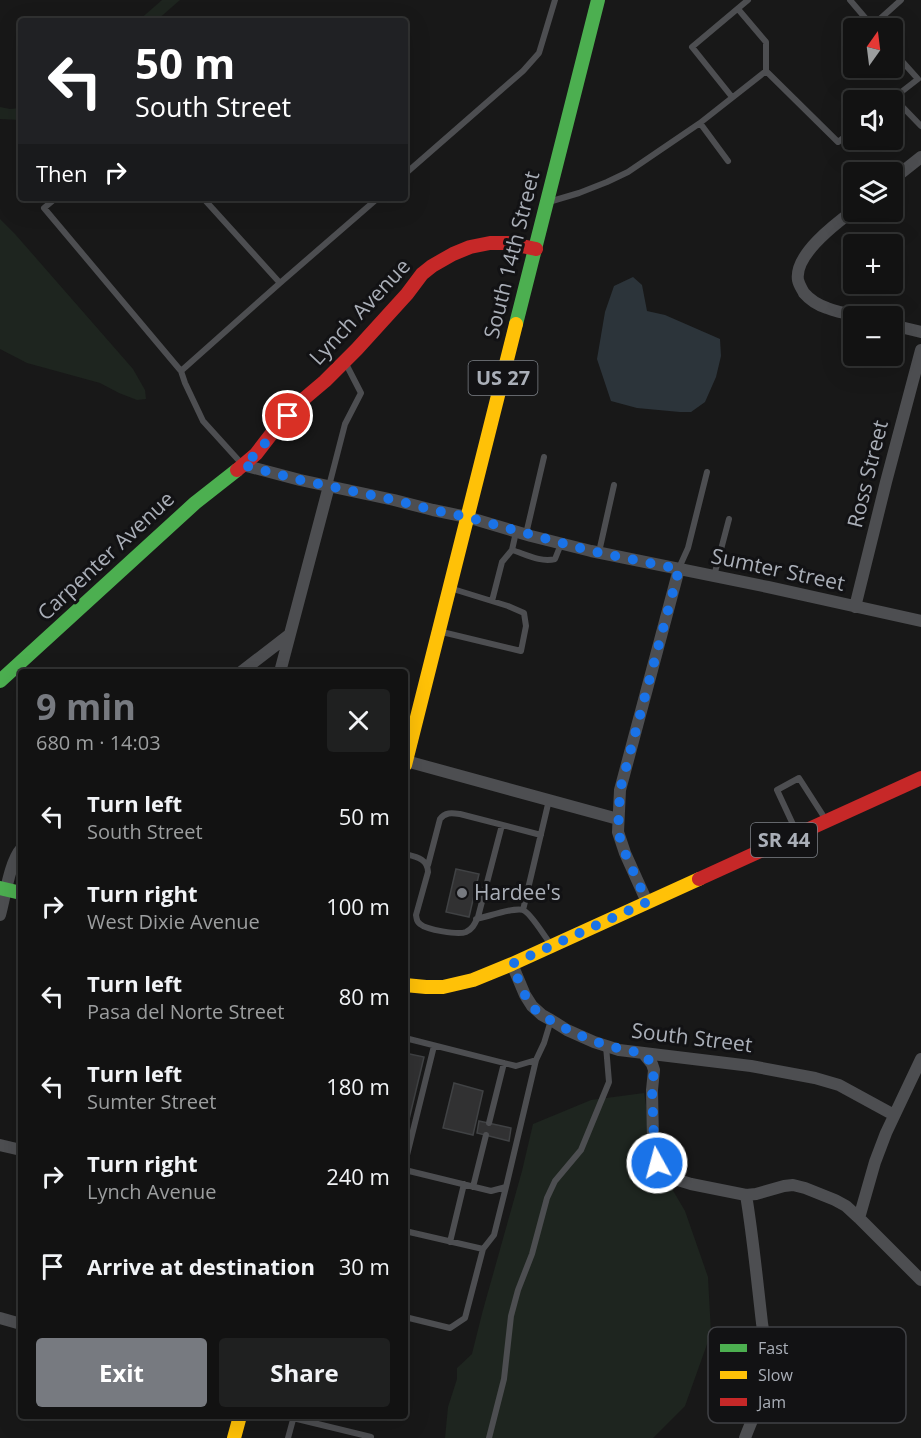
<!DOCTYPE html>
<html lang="en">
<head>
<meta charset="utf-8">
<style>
	body { margin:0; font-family:"Open Sans",sans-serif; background:#1f2020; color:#f1f3f6; height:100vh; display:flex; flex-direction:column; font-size:22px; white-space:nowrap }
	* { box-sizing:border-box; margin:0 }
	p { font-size:20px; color:#9c9e9f }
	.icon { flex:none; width:33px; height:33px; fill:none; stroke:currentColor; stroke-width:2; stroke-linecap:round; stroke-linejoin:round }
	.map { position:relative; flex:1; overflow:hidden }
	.drawer { position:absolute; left:18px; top:669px; width:390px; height:750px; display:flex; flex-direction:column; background:#121212; border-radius:6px; box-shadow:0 6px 24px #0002,0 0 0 2px #313232 }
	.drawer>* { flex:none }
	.top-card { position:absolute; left:18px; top:18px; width:390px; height:183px; border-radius:6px; box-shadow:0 6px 24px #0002,0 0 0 2px #313232; background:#202124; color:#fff; overflow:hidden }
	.needle { width:39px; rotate:14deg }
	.buttons { position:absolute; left:843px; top:18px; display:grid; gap:12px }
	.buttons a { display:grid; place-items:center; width:60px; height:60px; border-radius:6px; background:#121212; box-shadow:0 6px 24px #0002,0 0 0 2px #313232; font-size:30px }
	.pin { position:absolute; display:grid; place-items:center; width:51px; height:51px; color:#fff; margin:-26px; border:3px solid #fff; border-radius:50%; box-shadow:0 2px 6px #0007 }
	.me { position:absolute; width:66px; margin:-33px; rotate:353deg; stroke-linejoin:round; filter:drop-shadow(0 0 4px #0008) }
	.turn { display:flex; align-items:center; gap:21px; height:126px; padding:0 18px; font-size:27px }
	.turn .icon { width:78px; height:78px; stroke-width:2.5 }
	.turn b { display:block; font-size:42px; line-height:51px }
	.then { display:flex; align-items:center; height:57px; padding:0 18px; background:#0003; gap:12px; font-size:22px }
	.round { display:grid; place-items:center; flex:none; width:63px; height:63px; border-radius:6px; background:#1f2020 }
	.headline { display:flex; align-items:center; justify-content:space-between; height:102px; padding:0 18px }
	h1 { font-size:36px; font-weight:700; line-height:45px; color:#777a80 }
	.primary-button { display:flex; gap:12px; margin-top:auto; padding:12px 18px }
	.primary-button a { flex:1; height:69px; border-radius:6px; background:#777a80; color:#fff; font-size:24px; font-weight:700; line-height:69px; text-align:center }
	.primary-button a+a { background:#1f2020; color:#f1f3f6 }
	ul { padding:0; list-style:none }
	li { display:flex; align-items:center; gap:18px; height:90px; padding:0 18px }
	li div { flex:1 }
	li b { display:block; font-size:22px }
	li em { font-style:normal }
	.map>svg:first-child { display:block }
	.green { fill:#1e251f }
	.water { fill:#2c343a }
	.building { fill:#313132; stroke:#404244; stroke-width:1.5 }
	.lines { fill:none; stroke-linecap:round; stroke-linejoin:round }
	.lane { stroke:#4d4e51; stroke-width:6 }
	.street { stroke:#4d4e51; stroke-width:12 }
	.fast { stroke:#4caf50; stroke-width:14 }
	.slow { stroke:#ffc107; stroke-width:14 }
	.jam { stroke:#c62828; stroke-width:14 }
	.route { stroke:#1a73e8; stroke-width:10; stroke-dasharray:0 18 }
	.poi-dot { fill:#777a80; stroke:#121214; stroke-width:2 }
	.labels { text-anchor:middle; stroke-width:6; stroke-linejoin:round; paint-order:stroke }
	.shield { fill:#121214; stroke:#7c8087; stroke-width:1.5 }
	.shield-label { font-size:20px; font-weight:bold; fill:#aaafb8 }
	.street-label { font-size:21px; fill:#aaafb8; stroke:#121214 }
	.poi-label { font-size:21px; fill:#aaafb8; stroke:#121214; text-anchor:start }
	.key { fill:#121214; stroke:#404145; stroke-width:1.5 }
	.key-label { font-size:16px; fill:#aaafb8 }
</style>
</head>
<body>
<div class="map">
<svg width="921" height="1438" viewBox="0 0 921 1438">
	<rect width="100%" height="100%" fill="#181818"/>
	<path class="green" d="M 162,0 L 180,0 L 156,21 L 138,21 Z
		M 0,107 L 10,109 L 21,108 L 21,120 L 0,119 Z
		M 0,219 L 15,234 L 133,369 L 145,390 L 146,399 L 137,400 L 119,393 L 100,383 L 27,363 L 0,349 Z
		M 644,1093 L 652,1142 L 668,1182 L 685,1211 L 708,1277 L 711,1333 L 685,1406 L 653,1438 L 445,1438 L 448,1407 L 457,1379 L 457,1368 L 472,1354 L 483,1310 L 522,1171 L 533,1124 L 591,1100 Z"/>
	<path class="water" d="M 633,277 L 642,285 L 647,311 L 665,315 L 720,339 L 721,356 L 716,377 L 705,402 L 691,412 L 680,412 L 637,408 L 611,401 L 597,359 L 605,312 L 614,286 Z"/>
	<path class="building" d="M 456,869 L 479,874 L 469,917 L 446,912 Z
		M 405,1053 L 424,1057 L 405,1136 Z
		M 454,1083 L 483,1091 L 473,1135 L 443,1128 Z
		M 479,1121 L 511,1128 L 509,1141 L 477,1133 Z"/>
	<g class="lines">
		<path class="lane" d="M 850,0 L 873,27
			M 738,9 L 766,42 L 766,71
			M 872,26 L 901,0
			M 732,97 L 692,47 L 748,0
			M 894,98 L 921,126
			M 891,100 L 918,79 L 892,50
			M 700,123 L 766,71 L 838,142 L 854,130
			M 405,174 L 523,71 L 539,53 L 555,0
			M 56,198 L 44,208 L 181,371 L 185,383 L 203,421 L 242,464
			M 203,198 L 280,283 L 378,198
			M 552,201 L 579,193 L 607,182 L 628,172 L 700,123 L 728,161
			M 181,371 L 280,283
			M 329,486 L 345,424 L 361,393 L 345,362
			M 526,534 L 544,457
			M 512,550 C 525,554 541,563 555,559 L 561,544
			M 599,552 L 614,485
			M 679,568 L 688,548 L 707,472
			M 714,576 L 729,519
			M 492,601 L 502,562 L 512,550 L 516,532
			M 442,632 L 521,651 L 526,626 L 524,613 L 508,606 L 453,589
			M 797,833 L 777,790 L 799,778 L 826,820
			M 405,854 C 417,857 428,859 428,872 L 416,915 C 417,919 416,921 420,924 C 427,930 458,935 466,932 C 473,929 475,923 478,917 L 502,825
			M 428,865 L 440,819 C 445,812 452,813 460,814 L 541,835
			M 523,910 L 549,800
			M 476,919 C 487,917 514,907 523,910 C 531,913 544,936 550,943
			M 405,1038 L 516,1066 L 536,1060 L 544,1043 L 551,1020
			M 434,1046 L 407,1155 L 405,1170 L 491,1191 L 506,1187 L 536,1060
			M 489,1123 L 504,1063
			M 473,1187 L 486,1135
			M 405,1231 L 483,1249 L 465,1318 L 450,1328 L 405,1317
			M 450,1242 L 464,1184
			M 483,1249 L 494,1235 L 506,1187
			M 293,1418 L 371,1437
			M 288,1438 L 294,1416
			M 489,1438 L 504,1379 L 511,1316 L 518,1290 L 532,1254 L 547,1198 L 555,1181 L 581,1150 L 609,1082 L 606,1046"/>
		<path class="street" d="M 892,180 L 921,157
			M 854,210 C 835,224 794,255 798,280 C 799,285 802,289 804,293 C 810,300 818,305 827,308 C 837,312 848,314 858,316
			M 892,325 L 921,332
			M 243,465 L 300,480 L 394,500 L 433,510 L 467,517 L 531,536 L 591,551 L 768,587 L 921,621
			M 855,607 L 886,482 L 921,350
			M 241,672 L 289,635
			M 280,672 L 329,486
			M 406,761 L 618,819
			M 647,902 L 625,853 L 618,832 L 620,790 L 679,569
			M 0,915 C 5,897 10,861 21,849
			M 512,964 L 525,995 L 532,1006 L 542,1015 L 551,1020 L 567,1030 L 594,1042 L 619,1050 L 751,1066 L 815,1078 L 839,1085 L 894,1115
			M 643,1053 L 652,1064 L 654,1070 L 652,1090 L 653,1141 L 657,1163 L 660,1168 L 666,1174 L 678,1180 L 691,1184 L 746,1195 L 756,1194 L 784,1186 L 793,1185 L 805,1188 L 835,1200 L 846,1206 L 859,1218 L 921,1280
			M 0,1145 L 21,1150
			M 859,1218 L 875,1162 L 886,1133 L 921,1059
			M 0,1318 L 21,1324
			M 745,1438 C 753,1416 766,1392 768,1368 C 770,1353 764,1338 762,1323 C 757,1280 753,1237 746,1195"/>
		<path class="fast" d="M 516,324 L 598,0
			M 0,681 L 195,503 L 237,470
			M 0,888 L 21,893"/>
		<path class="slow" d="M 405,765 L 516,324
			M 405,985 L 426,987 L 443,987 L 473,980 L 512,964 L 699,879
			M 234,1438 L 240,1416"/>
		<path class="jam" d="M 237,470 L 256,454 L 276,428 L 299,403 L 325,381 L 357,349 L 407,294 L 422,274 L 432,266 L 453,254 L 470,247 L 490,243 L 508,243 L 536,249
			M 699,879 L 921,778"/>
	</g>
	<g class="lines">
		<path class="route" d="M 288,416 L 256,454 L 243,465 L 300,480 L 394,500 L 433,510 L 467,517 L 591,551 L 679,569 L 620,790 L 618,832 L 625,853 L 647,902 L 512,964 C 518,978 523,995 532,1006 C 538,1014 547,1018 555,1023 C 584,1039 610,1048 643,1053 L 652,1064 L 654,1070 L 652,1090 L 654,1141 L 657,1163"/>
	</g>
	<circle class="poi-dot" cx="462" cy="893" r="6"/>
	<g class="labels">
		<g class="shield">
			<rect x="468.5" y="361" width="69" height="34" rx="4.5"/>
			<rect x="751" y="823" width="66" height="34" rx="4.5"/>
		</g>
		<g class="shield-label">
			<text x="503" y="385">US 27</text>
			<text x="784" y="847">SR 44</text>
		</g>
		<g class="street-label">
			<text transform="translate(512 255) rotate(-76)" y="7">South 14th Street</text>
			<text transform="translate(360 312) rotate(-47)" y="7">Lynch Avenue</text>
			<text transform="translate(868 474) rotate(-76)" y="7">Ross Street</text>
			<text transform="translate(106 556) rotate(-43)" y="7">Carpenter Avenue</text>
			<text transform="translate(778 570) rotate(12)" y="7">Sumter Street</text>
			<text transform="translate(692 1038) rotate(7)" y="7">South Street</text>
		</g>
		<g class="poi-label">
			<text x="474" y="900">Hardee's</text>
		</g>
	</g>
	<rect x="708" y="1327" width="198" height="96" rx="9" class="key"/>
	<rect x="720" y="1344" width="27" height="8" fill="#4caf50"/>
	<rect x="720" y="1371" width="27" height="8" fill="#ffc107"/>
	<rect x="720" y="1398" width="27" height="8" fill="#c62828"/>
	<g class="key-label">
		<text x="758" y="1354">Fast</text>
		<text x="758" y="1381">Slow</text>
		<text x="758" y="1408">Jam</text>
	</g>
</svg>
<div class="buttons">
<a><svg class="needle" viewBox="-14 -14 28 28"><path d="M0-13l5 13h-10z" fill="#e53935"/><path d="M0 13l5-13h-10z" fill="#9c9e9f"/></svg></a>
<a><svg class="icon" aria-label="sound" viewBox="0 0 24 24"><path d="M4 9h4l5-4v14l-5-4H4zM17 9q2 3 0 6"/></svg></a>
<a><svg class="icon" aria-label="layers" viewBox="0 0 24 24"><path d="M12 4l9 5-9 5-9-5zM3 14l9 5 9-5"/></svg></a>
<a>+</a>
<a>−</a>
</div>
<div class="pin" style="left:288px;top:416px;background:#d93025"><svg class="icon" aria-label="arrive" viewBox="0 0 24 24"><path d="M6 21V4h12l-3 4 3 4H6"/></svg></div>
<svg class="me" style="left:657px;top:1163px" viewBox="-20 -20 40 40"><circle r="17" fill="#1a73e8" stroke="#fff" stroke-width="3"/><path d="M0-11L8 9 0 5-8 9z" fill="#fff"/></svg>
<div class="top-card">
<div class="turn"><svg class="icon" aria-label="left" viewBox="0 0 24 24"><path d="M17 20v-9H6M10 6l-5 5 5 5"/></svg><div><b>50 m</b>South Street</div></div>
<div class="then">Then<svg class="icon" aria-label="right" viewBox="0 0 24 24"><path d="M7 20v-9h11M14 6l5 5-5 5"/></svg></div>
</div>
<section class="drawer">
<div class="headline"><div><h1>9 min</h1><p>680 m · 14:03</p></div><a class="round"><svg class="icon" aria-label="close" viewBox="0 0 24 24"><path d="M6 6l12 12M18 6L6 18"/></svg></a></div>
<ul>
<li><svg class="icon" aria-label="left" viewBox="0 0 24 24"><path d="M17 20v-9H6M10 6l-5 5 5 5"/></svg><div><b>Turn left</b><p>South Street</p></div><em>50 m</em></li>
<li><svg class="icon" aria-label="right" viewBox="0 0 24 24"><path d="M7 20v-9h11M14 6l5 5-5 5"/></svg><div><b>Turn right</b><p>West Dixie Avenue</p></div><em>100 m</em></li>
<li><svg class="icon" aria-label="left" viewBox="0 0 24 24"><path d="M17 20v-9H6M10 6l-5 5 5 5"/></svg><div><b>Turn left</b><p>Pasa del Norte Street</p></div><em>80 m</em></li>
<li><svg class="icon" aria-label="left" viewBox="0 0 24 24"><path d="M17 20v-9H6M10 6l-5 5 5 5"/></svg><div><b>Turn left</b><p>Sumter Street</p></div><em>180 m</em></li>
<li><svg class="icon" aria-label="right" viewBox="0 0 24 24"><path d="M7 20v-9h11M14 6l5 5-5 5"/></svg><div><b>Turn right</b><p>Lynch Avenue</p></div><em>240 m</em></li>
<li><svg class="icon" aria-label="arrive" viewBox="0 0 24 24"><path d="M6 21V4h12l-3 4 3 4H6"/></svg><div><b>Arrive at destination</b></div><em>30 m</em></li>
</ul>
<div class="primary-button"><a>Exit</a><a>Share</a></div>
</section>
</div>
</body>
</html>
